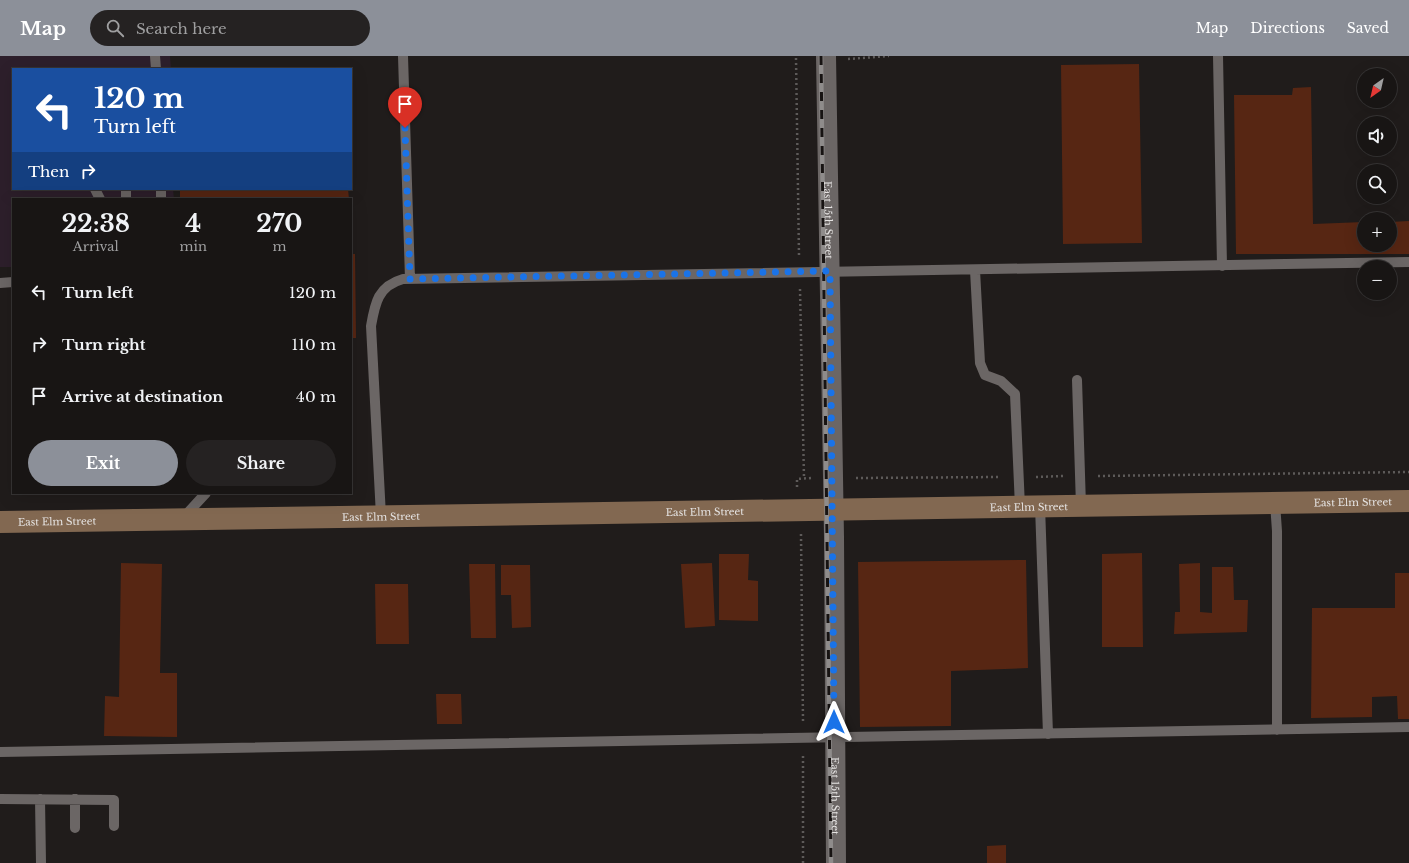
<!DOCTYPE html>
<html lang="en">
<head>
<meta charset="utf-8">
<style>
	body { margin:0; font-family:"Libre Baskerville",serif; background:#252222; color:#f1f3f6; height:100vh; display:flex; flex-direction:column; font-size:15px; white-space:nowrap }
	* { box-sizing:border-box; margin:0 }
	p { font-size:13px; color:#9f9fa0 }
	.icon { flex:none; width:22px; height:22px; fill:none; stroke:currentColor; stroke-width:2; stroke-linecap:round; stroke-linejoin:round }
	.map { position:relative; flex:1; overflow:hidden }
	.side { position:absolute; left:12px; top:142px; width:340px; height:296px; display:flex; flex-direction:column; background:#181514; border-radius:0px; box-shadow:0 4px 16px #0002,0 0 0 1px #363434 }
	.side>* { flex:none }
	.guide { position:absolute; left:12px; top:12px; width:340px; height:122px; border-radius:0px; box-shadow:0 4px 16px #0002,0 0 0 1px #363434; background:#1a4fa0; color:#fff; overflow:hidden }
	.needle { width:26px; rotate:214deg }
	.tools { position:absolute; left:1357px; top:12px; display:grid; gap:8px }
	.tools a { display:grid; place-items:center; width:40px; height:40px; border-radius:50%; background:#181514; box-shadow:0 4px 16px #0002,0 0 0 1px #363434; font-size:20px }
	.pin { position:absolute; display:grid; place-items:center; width:34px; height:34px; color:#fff; margin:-41px -17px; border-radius:50% 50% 50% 0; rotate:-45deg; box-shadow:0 0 4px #0007 }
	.pin .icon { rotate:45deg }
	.me { position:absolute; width:44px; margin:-22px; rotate:0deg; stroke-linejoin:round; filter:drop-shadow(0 0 3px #0008) }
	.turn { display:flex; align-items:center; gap:14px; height:84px; padding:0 16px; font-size:18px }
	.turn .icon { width:52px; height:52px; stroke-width:2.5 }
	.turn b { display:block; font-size:28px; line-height:34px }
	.then { display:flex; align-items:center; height:38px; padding:0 16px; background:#0003; gap:8px; font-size:15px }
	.eta { display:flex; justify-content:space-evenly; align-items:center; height:68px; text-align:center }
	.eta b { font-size:24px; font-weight:700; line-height:28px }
	.button { display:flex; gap:8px; margin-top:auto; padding:8px 16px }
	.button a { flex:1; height:46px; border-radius:24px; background:#8c9099; color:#fff; font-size:16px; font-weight:700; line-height:46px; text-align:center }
	.button a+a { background:#252222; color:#f1f3f6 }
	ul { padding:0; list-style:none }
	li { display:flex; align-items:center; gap:12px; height:52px; padding:0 16px }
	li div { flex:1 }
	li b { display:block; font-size:15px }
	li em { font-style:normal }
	header { display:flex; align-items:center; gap:24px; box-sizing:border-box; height:56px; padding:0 20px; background:#8c9099; color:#fff }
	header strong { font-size:19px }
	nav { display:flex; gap:22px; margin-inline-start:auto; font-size:14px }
	.search { width:280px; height:36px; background:#252222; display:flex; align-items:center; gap:10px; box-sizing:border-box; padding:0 14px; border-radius:22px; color:#9f9fa0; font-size:15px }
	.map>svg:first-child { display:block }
	.commercial { fill:#2d1f2b }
	.building { fill:#572613 }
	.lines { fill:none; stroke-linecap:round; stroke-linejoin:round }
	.path { stroke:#5d5a59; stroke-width:2.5; stroke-dasharray:2 3; stroke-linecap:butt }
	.service { stroke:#6b6665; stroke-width:10 }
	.minor { stroke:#6b6665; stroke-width:20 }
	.secondary { stroke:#826851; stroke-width:22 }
	.rail-casing { stroke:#8f8c8b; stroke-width:4.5 }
	.rail { stroke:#171312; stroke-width:3; stroke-dasharray:9; stroke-linecap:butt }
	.route { stroke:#1a73e8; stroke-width:7; stroke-dasharray:0 12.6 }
	.labels { text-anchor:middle; stroke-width:4; stroke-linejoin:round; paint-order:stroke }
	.street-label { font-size:10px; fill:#e5e3e2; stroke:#171312 }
</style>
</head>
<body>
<header>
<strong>Map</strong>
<div class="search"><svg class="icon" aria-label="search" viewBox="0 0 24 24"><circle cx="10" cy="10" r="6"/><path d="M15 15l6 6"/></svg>Search here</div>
<nav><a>Map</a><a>Directions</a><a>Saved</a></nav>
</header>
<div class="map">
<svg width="1409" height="807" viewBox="0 0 1409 807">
	<rect width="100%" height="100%" fill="#201c1b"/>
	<path class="commercial" d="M 0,0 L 170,0 L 171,13 L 13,13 L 13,133 L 173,133 L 174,143 L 13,143 L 13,211 L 0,211 Z"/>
	<path class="building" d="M 1139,8 L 1142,187 L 1063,188 L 1061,9 Z
		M 1311,31 L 1313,168 L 1364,166 L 1364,189 L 1390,189 L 1390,166 L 1409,165 L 1409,198 L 1236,198 L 1234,39 L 1292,39 L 1293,32 Z
		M 180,133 L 348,133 L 349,143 L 180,143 Z
		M 351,198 L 355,198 L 356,282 L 351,282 Z
		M 1142,497 L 1143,591 L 1102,591 L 1102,498 Z
		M 719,498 L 749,498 L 748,524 L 758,525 L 758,565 L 719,564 Z
		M 1026,504 L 1028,612 L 951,615 L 951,670 L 860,671 L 858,506 Z
		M 121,507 L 162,508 L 160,617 L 177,617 L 177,681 L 104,680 L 105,640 L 119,641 Z
		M 712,507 L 715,570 L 685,572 L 681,508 Z
		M 1200,507 L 1200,556 L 1212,557 L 1212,511 L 1233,511 L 1234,544 L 1248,544 L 1247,576 L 1174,578 L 1175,556 L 1180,556 L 1179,508 Z
		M 469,508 L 495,508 L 496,582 L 471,582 Z
		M 501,509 L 530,509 L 531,571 L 512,572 L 511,539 L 501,539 Z
		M 1395,517 L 1409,517 L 1409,663 L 1398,663 L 1397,640 L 1372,641 L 1372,661 L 1311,662 L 1312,552 L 1395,552 Z
		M 375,528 L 408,528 L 409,588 L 376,588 Z
		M 436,638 L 461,638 L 462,668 L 437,668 Z
		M 1006,789 L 1006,807 L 987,807 L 987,790 Z"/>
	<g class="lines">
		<path class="path" d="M 796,2 L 799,200
			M 848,3 L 889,0
			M 800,233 L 804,422
			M 1098,420 L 1409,416
			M 1036,421 L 1063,420
			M 856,422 L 1001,421
			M 797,431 L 797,423 L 811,422
			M 801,478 L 803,665
			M 803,700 L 803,807"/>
		<path class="service" d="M 155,0 L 156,13
			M 403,0 L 410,223
			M 1218,0 L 1222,210
			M 95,133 L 100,143
			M 161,133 L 161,143
			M 126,143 L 126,133
			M 975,214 L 980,307 L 985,319 L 1001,325 L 1015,338 L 1020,451
			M 0,227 L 13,226
			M 1077,324 L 1081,450
			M 1275,447 L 1277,475 L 1277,674
			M 1040,450 L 1048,678
			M 381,460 L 371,270 C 375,247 378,230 403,223 L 1409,206
			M 183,462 L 206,437
			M 0,696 L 1409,671
			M 0,743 L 114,744 L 114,770
			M 40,743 L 41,807
			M 75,772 L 75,743"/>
		<path class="minor" id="s1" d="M 826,0 L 834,481 L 836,807"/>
		<path class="secondary" id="s2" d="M 0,466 L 1409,445"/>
		<defs>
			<path id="rail" d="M 821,0 L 831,807"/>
		</defs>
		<use href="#rail" class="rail-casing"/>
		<use href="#rail" class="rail"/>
	</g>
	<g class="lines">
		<path class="route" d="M 405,72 L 410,223 L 830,215 L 834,666"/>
	</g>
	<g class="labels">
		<g class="street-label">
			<text dy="4" stroke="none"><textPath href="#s1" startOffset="164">East 15th Street</textPath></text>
			<text dy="4" stroke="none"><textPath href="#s2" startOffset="1353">East Elm Street</textPath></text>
			<text dy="4" stroke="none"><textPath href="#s2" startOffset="1029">East Elm Street</textPath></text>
			<text dy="4" stroke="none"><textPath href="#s2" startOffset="705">East Elm Street</textPath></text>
			<text dy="4" stroke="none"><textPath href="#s2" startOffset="381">East Elm Street</textPath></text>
			<text dy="4" stroke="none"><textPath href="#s2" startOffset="57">East Elm Street</textPath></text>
			<text dy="4" stroke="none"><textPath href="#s1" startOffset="740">East 15th Street</textPath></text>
		</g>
	</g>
</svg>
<div class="tools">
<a><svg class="needle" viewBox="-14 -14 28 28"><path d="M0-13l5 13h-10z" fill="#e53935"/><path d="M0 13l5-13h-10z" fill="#9f9fa0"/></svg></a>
<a><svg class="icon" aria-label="sound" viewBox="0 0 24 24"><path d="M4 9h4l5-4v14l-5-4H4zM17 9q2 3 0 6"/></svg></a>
<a><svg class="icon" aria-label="search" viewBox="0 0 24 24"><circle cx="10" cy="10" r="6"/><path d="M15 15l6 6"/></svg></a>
<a>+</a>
<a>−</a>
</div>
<div class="pin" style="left:405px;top:72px;background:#d93025"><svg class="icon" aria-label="arrive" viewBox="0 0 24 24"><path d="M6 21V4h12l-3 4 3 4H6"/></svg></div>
<svg class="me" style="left:834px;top:666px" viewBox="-20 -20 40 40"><path d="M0-17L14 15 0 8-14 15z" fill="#1a73e8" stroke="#fff" stroke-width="4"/></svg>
<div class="guide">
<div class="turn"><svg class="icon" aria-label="left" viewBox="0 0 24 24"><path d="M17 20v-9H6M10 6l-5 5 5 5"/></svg><div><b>120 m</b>Turn left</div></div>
<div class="then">Then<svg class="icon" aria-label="right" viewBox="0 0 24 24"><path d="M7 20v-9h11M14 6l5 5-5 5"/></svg></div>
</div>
<section class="side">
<div class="eta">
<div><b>22:38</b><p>Arrival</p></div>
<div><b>4</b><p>min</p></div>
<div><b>270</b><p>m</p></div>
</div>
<ul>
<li><svg class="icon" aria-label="left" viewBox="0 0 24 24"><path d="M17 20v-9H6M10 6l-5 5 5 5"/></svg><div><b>Turn left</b></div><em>120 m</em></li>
<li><svg class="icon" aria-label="right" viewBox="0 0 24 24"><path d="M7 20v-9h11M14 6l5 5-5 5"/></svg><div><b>Turn right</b></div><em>110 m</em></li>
<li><svg class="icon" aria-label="arrive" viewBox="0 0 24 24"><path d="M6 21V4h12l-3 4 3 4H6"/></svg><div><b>Arrive at destination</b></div><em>40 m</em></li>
</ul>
<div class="button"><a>Exit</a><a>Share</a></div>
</section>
</div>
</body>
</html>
